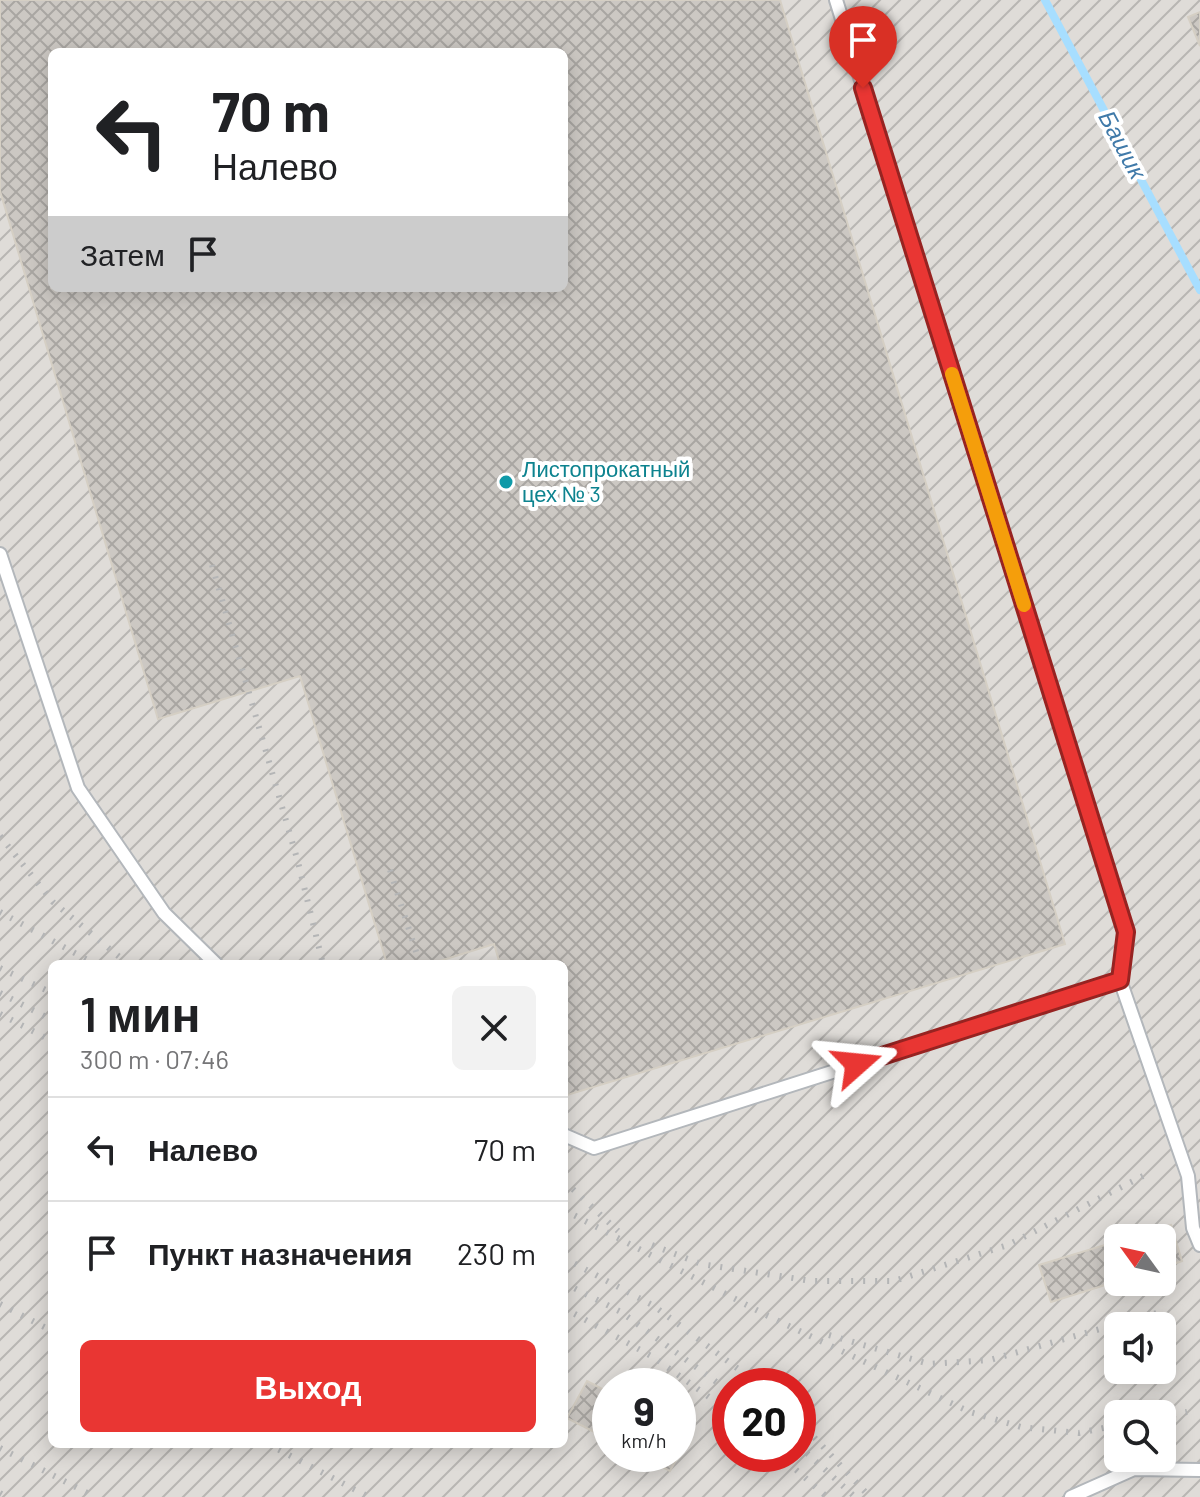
<!DOCTYPE html>
<html lang="ru">
<head>
<meta charset="utf-8">
<style>
	body { margin:0; font-family:Barlow,sans-serif; background:#f2f2f2; color:#202124; height:100vh; display:flex; flex-direction:column; font-size:30px; white-space:nowrap }
	* { box-sizing:border-box; margin:0 }
	p { font-size:26px; color:#757577 }
	.icon { flex:none; width:44px; height:44px; fill:none; stroke:currentColor; stroke-width:2; stroke-linecap:round; stroke-linejoin:round }
	.map { position:relative; flex:1; overflow:hidden }
	.sheet { position:absolute; left:48px; top:960px; width:520px; height:488px; display:flex; flex-direction:column; background:#fff; border-radius:12px; box-shadow:0 4px 20px #0003 }
	.sheet>* { flex:none }
	.banner { position:absolute; left:48px; top:48px; width:520px; height:244px; border-radius:12px; box-shadow:0 4px 20px #0003; background:#fff; color:#202124; overflow:hidden }
	.needle { width:52px; rotate:303deg }
	.buttons { position:absolute; left:1104px; top:1224px; display:grid; gap:16px }
	.buttons a { display:grid; place-items:center; width:72px; height:72px; border-radius:12px; background:#fff; box-shadow:0 4px 20px #0003; font-size:40px }
	.speed { position:absolute; left:592px; top:1368px; display:flex; gap:16px; font-size:40px; font-weight:700; text-align:center }
	.speed>* { display:grid; place-content:center; width:104px; height:104px; border-radius:50%; background:#fff; box-shadow:0 4px 20px #0003; line-height:1 }
	.speed small { font-size:20px; font-weight:400 }
	.speed .limit { border:12px solid #d22; background:#fff; color:#111 }
	.pin { position:absolute; display:grid; place-items:center; width:68px; height:68px; color:#fff; margin:-82px -34px; border-radius:50% 50% 50% 0; rotate:-45deg; box-shadow:0 0 8px #0007 }
	.pin .icon { rotate:45deg }
	.me { position:absolute; width:88px; margin:-44px; rotate:72deg; stroke-linejoin:round; filter:drop-shadow(0 0 6px #0008) }
	.turn { display:flex; align-items:center; gap:28px; height:168px; padding:0 32px; font-size:36px }
	.turn .icon { width:104px; height:104px; stroke-width:2.5 }
	.turn b { display:block; font-size:56px; line-height:68px }
	.then { display:flex; align-items:center; height:76px; padding:0 32px; background:#0003; gap:16px; font-size:30px }
	.round { display:grid; place-items:center; flex:none; width:84px; height:84px; border-radius:12px; background:#f2f2f2 }
	.summary { display:flex; align-items:center; justify-content:space-between; height:136px; padding:0 32px }
	h1 { font-size:48px; font-weight:600; line-height:60px }
	.cta { display:flex; gap:16px; margin-top:auto; padding:16px 32px }
	.cta a { flex:1; height:92px; border-radius:12px; background:#e93633; color:#fff; font-size:32px; font-weight:600; line-height:92px; text-align:center }
	ul { padding:0; list-style:none }
	li { display:flex; align-items:center; gap:24px; height:104px; padding:0 32px; border-top:2px solid #e0e0e0 }
	li div { flex:1 }
	li b { display:block; font-size:30px }
	li em { font-style:normal }
	.map>svg:first-child { display:block }
	.industrial { fill:url(#industrial-furrows); fill-rule:evenodd }
	.lines { fill:none; stroke-linecap:round; stroke-linejoin:round }
	.stream { stroke:#a7deff; stroke-width:8 }
	.building { fill:url(#building-cross-hatch); stroke:#d5cfc4; stroke-width:2; fill-rule:evenodd }
	.lane-casing { stroke:#b3b7bb; stroke-width:16 }
	.lane { stroke:#fff; stroke-width:12 }
	.rail { stroke:#b4b5b6; stroke-width:6; stroke-dasharray:2 10; stroke-linecap:butt }
	.route-casing { stroke:#972321; stroke-width:20 }
	.route { stroke:#e93633; stroke-width:14 }
	.slow { stroke:#f59e0b; stroke-width:14 }
	.culture-dot { fill:#0f9aa8; stroke:#fff; stroke-width:3 }
	.labels { text-anchor:middle; stroke-width:8; stroke-linejoin:round; paint-order:stroke }
	.culture-label { font-size:22px; fill:#0d838f; stroke:#fff; text-anchor:start }
	.water-label { font-size:24px; font-style:italic; fill:#407aa9; stroke:#fff }
</style>
</head>
<body>
<div class="map">
<svg width="1200" height="1497" viewBox="0 0 1200 1497">
	<defs>
		<pattern id="industrial-furrows" width="10" height="10" patternUnits="userSpaceOnUse" patternTransform="scale(2)"><rect width="10" height="10" fill="#dfdcd8"/><path d="M-1 1l2-2M0 10L10 0M9 11l2-2" fill="none" stroke="#b8b6b3"/></pattern>
		<pattern id="building-cross-hatch" width="8" height="8" patternUnits="userSpaceOnUse" patternTransform="scale(2)"><rect width="8" height="8" fill="#ccc8c3"/><path d="M0 0l8 8M0 8l8-8" fill="none" stroke="#a9a6a2"/></pattern>
	</defs>
	<rect width="100%" height="100%" fill="#f0ede6"/>
	<path class="industrial" d="M 0,0 L 1200,0 L 1200,1497 L 0,1497 ZM 52,52 L 564,52 L 564,288 L 52,288 ZM 52,964 L 564,964 L 564,1444 L 52,1444 ZM 1118,1238 L 1162,1238 L 1162,1282 L 1118,1282 ZM 1118,1326 L 1162,1326 L 1162,1370 L 1118,1370 ZM 610,1386 L 678,1386 L 678,1454 L 610,1454 ZM 730,1386 L 798,1386 L 798,1454 L 730,1454 ZM 1118,1414 L 1162,1414 L 1162,1458 L 1118,1458 Z"/>
	<g class="lines">
		<path class="stream" d="M 1045,0 L 1200,290"/>
	</g>
	<path class="building" d="M 0,0 L 780,0 L 1065,944 L 564,1096 L 564,964 L 500,964 L 494,944 L 430,964 L 387,964 L 300,676 L 158,719 L 0,191 ZM 52,52 L 564,52 L 564,288 L 52,288 Z
		M 1200,12 L 1200,46 L 1188,17 Z
		M 1171,1225 L 1182,1261 L 1162,1268 L 1162,1238 L 1147,1238 L 1145,1233 Z
		M 1118,1241 L 1118,1281 L 1051,1302 L 1039,1265 Z
		M 587,1381 L 610,1393 L 610,1440 L 567,1418 Z
		M 678,1428 L 690,1434 L 670,1471 L 637,1454 L 678,1454 Z"/>
	<g class="lines">
		<defs>
			<path id="lane" d="M 836,0 L 1126,932 L 1120,980 L 1188,1176 L 1193,1228 L 1200,1245
				M 0,554 L 78,788 L 164,913 L 216,964
				M 564,1135 L 594,1148 L 1120,980
				M 1071,1497 L 1134,1469 L 1200,1470"/>
		</defs>
		<use href="#lane" class="lane-casing"/>
		<use href="#lane" class="lane"/>
		<path class="rail" d="M 212,565 L 298,862 L 323,964
			M 0,836 L 53,902 L 128,964
			M 390,870 L 420,964
			M 0,912 L 95,964
			M 0,968 L 52,993
			M 0,993 L 52,1020
			M 0,1014 L 52,1041
			M 564,1181 L 618,1231
			M 564,1210 L 768,1316 L 970,1412 L 1021,1427 L 1079,1433 L 1118,1425
			M 652,1245 L 701,1264 L 812,1281 L 894,1281 L 1008,1245 L 1145,1175
			M 564,1258 L 654,1306 L 761,1386
			M 564,1283 L 621,1312 L 730,1392
			M 0,1304 L 52,1331
			M 564,1308 L 653,1357 L 730,1412
			M 829,1335 L 929,1364 L 990,1360 L 1157,1313
			M 1162,1417 L 1187,1412
			M 798,1420 L 870,1497
			M 268,1444 L 369,1497
			M 798,1445 L 855,1497
			M 0,1448 L 95,1497
			M 778,1454 L 827,1497
			M 0,1493 L 7,1497"/>
	</g>
	<g class="lines">
		<defs>
			<path id="route" d="M 857,1064 L 1120,980 L 1126,932 L 863,88"/>
		</defs>
		<use href="#route" class="route-casing"/>
		<use href="#route" class="route"/>
		<path class="slow" d="M 952,374 L 1024,605"/>
	</g>
	<circle class="culture-dot" cx="506" cy="482" r="8"/>
	<g class="labels">
		<g class="culture-label">
			<text x="522" y="477">Листопрокатный<tspan x="522" dy="25">цех № 3</tspan></text>
		</g>
		<g class="water-label">
			<text transform="translate(1122 145) rotate(62)" y="8">Башик</text>
		</g>
	</g>
</svg>
<div class="buttons">
<a><svg class="needle" viewBox="-14 -14 28 28"><path d="M0-13l5 13h-10z" fill="#e53935"/><path d="M0 13l5-13h-10z" fill="#757577"/></svg></a>
<a><svg class="icon" aria-label="sound" viewBox="0 0 24 24"><path d="M4 9h4l5-4v14l-5-4H4zM17 9q2 3 0 6"/></svg></a>
<a><svg class="icon" aria-label="search" viewBox="0 0 24 24"><circle cx="10" cy="10" r="6"/><path d="M15 15l6 6"/></svg></a>
</div>
<div class="speed"><div>9<small>km/h</small></div><div class="limit">20</div></div>
<div class="pin" style="left:863px;top:88px;background:#d93025"><svg class="icon" aria-label="arrive" viewBox="0 0 24 24"><path d="M6 21V4h12l-3 4 3 4H6"/></svg></div>
<svg class="me" style="left:857px;top:1064px" viewBox="-20 -20 40 40"><path d="M0-17L14 15 0 8-14 15z" fill="#e93633" stroke="#fff" stroke-width="4"/></svg>
<div class="banner">
<div class="turn"><svg class="icon" aria-label="left" viewBox="0 0 24 24"><path d="M17 20v-9H6M10 6l-5 5 5 5"/></svg><div><b>70 m</b>Налево</div></div>
<div class="then">Затем<svg class="icon" aria-label="arrive" viewBox="0 0 24 24"><path d="M6 21V4h12l-3 4 3 4H6"/></svg></div>
</div>
<section class="sheet">
<div class="summary"><div><h1>1 мин</h1><p>300 m · 07:46</p></div><a class="round"><svg class="icon" aria-label="close" viewBox="0 0 24 24"><path d="M6 6l12 12M18 6L6 18"/></svg></a></div>
<ul>
<li><svg class="icon" aria-label="left" viewBox="0 0 24 24"><path d="M17 20v-9H6M10 6l-5 5 5 5"/></svg><div><b>Налево</b></div><em>70 m</em></li>
<li><svg class="icon" aria-label="arrive" viewBox="0 0 24 24"><path d="M6 21V4h12l-3 4 3 4H6"/></svg><div><b>Пункт назначения</b></div><em>230 m</em></li>
</ul>
<div class="cta"><a>Выход</a></div>
</section>
</div>
</body>
</html>
